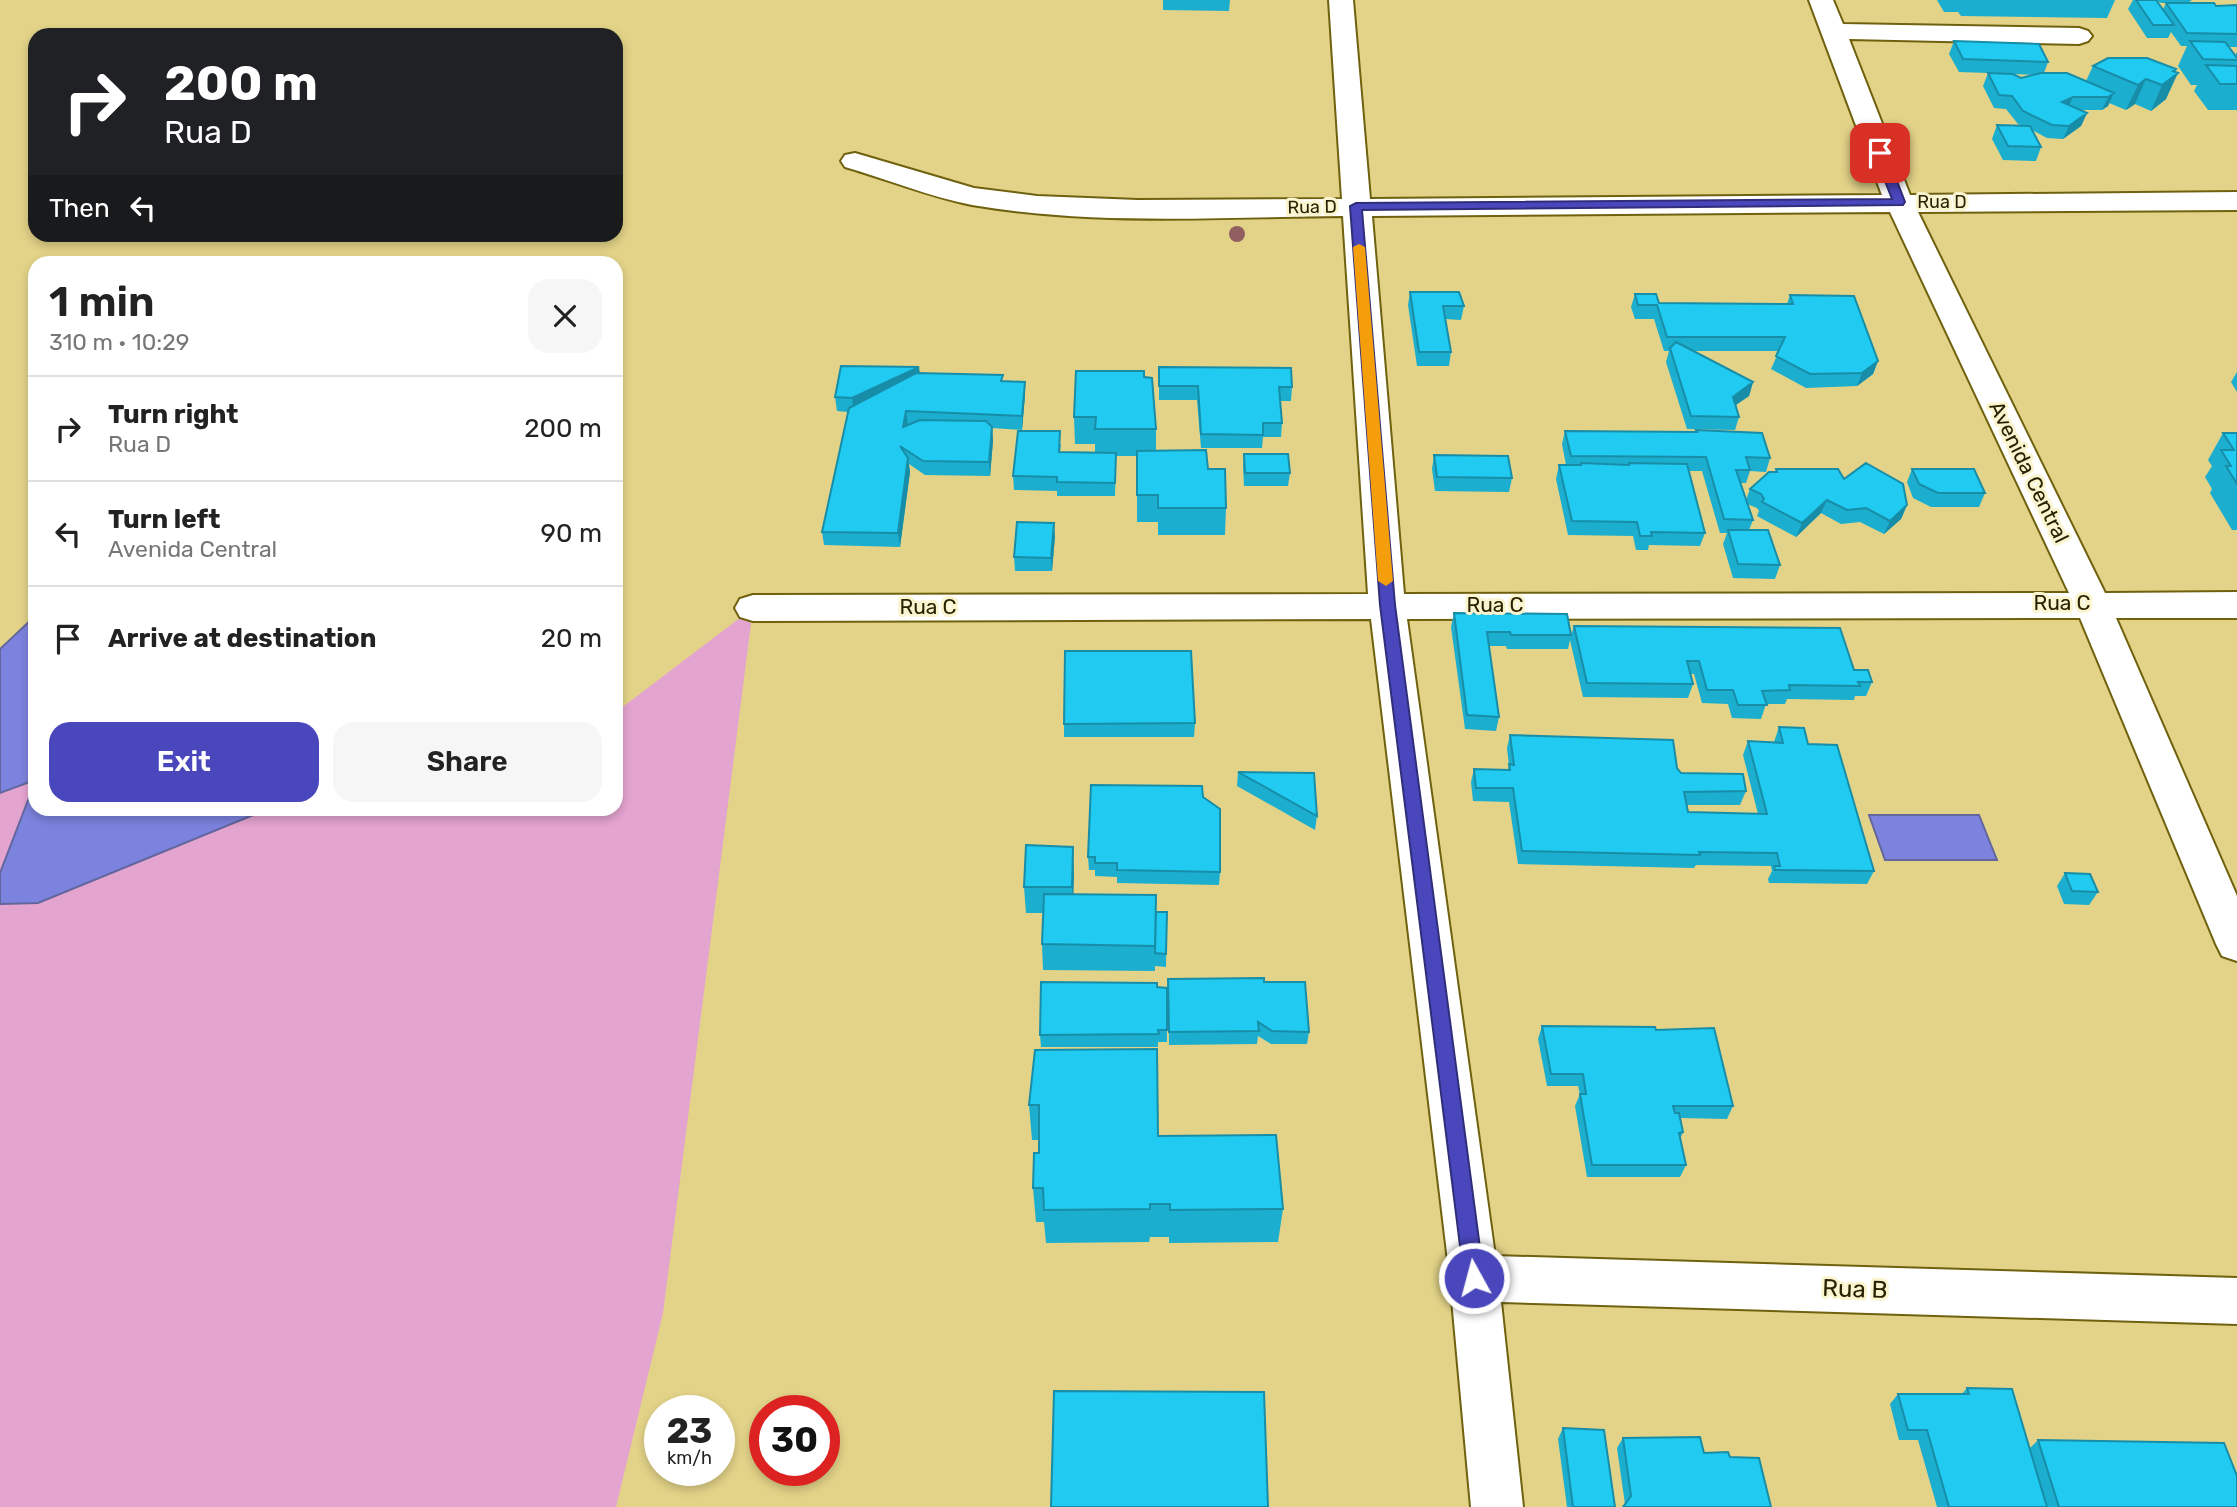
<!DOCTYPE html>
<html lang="en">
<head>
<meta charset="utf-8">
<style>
	body { margin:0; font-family:Rubik,sans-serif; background:#f6f6f6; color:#222; height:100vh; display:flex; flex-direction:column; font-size:26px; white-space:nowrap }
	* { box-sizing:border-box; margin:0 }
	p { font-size:23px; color:#767676 }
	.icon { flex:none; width:38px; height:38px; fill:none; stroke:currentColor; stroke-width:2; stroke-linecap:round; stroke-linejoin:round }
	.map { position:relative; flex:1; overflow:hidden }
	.sheet { position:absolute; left:28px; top:256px; width:595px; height:560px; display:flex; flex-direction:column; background:#fff; border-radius:21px; box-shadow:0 4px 10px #0003 }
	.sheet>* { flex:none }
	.banner { position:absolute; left:28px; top:28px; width:595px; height:214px; border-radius:21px; box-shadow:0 4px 10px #0003; background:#202124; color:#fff; overflow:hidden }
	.speed { position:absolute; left:644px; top:1395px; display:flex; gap:14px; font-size:35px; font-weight:700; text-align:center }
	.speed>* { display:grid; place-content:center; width:91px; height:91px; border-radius:50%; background:#fff; box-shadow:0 4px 10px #0003; line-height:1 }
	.speed small { font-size:18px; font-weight:400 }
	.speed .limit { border:10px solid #d22; background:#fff; color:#111 }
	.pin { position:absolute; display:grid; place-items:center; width:60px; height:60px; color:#fff; margin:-30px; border-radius:14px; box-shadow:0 4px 10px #0006 }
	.me { position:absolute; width:77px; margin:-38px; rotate:353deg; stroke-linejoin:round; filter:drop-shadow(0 0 5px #0008) }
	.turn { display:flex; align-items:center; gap:24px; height:147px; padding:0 21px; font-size:32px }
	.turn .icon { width:91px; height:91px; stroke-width:2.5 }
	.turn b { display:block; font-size:49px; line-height:60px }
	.then { display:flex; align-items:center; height:66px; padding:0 21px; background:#0003; gap:14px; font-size:26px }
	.round { display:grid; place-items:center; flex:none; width:74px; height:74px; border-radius:21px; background:#f6f6f6 }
	.head { display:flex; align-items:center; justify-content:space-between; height:119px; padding:0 21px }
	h1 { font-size:42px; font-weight:600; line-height:52px }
	.cta { display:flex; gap:14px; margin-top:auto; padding:14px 21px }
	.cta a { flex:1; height:80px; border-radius:21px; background:#4a46bc; color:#fff; font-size:28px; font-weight:600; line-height:80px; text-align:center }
	.cta a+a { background:#f6f6f6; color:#222 }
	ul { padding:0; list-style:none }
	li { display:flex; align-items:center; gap:21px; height:105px; padding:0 21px; border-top:2px solid #e0e0e0 }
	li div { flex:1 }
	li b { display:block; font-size:26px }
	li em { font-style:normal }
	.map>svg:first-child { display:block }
	.green { fill:#e4a4d0 }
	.water { fill:#7c83de; stroke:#63669c; stroke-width:2 }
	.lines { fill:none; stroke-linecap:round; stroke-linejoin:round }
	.minor-casing { stroke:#6f610e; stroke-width:4 }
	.minor { fill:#fff; fill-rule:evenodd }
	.tree { fill:#925f61 }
	.wall { fill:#1caece; fill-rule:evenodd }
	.shaded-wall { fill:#178da8 }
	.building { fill:#21caf0; stroke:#178da8; stroke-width:2 }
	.route { fill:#4a46bc; stroke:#302e7a; stroke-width:2 }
	.slow { fill:#f59e0b }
	.labels { text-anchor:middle; stroke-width:6; stroke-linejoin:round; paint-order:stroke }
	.far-street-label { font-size:18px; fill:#282202; stroke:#faf4cf }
	.street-label { font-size:21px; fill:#282202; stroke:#faf4cf }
	.near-street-label { font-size:24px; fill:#282202; stroke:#faf4cf }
</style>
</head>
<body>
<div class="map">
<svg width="2237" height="1507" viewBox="0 0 2237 1507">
	<rect width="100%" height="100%" fill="#e2d388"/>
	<path class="green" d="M 753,608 L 663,1313 L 616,1507 L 0,1507 L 0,904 L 38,903 L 268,809 L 616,808 L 616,712 Z
		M 35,780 L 35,782 L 0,873 L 0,793 Z"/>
	<path class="water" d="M 35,616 L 35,780 L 0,793 L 0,649 Z
		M 35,782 L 35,808 L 268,809 L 38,903 L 0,904 L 0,873 Z
		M 1869,815 L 1979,815 L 1997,860 L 1885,860 Z"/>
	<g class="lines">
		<defs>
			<path id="minor" d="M 1329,0 L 1353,0 L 1370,199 L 1882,195 L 1809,0 L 1833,0 L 1843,24 L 2079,28 L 2088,31 L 2092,36 L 2088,41 L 2079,44 L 1849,39 L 1910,195 L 2237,192 L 2237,210 L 1918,212 L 2105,593 L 2237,592 L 2237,618 L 2116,618 L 2237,896 L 2237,961 L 2222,956 L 2216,944 L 2080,618 L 1407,619 L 1495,1256 L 2237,1278 L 2237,1324 L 1501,1302 L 1523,1507 L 1471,1507 L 1450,1278 L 1371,619 L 753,621 L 740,617 L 735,608 L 740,599 L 753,595 L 1368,594 L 1343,216 C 1221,217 1094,226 972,205 C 930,197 887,179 845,167 L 841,161 L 845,155 L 855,153 L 974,188 L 1037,196 L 1138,200 L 1342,199 ZM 1890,212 L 2069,593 L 1404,594 L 1372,216 Z"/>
		</defs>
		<use href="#minor" class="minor-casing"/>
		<use href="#minor" class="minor"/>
	</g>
	<circle class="tree" cx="1237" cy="234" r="8"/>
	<path class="wall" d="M 1163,0 L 1230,0 L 1229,11 L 1163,10 Z
		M 1937,0 L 2115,0 L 2107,18 L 1961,16 L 1958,12 L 1944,12 Z
		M 2133,0 L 2192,0 L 2188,3 L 2216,6 L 2237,5 L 2237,47 L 2229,47 L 2235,55 L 2237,52 L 2237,110 L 2208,110 L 2194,91 L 2197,85 L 2191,85 L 2178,66 L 2187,46 L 2181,46 L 2171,32 L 2168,38 L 2147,38 L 2128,9 ZM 2157,1 L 2161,3 L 2180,3 L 2166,3 L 2163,9 Z
		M 1954,41 L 2048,62 L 2044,73 L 2086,81 L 2093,66 L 2176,69 L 2166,99 L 2151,111 L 2135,104 L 2126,110 L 2109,103 L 2108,106 L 2102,110 L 2080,110 L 2087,113 L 2081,126 L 2063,139 L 2047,138 L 2032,130 L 2041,147 L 2036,161 L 2003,160 L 1992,139 L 1997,125 L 2023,126 L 2018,124 L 2006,109 L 1994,108 L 1983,86 L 1988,73 L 1959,72 L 1949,54 ZM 2014,74 L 2034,75 L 2021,78 Z
		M 1410,292 L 1464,306 L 1461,320 L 1445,319 L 1451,352 L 1449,366 L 1417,366 L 1408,305 Z
		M 1635,294 L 1659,303 L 1787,304 L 1790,295 L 1878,361 L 1873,374 L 1857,386 L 1806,388 L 1771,369 L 1779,351 L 1692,351 L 1753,382 L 1749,396 L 1736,405 L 1739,417 L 1735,430 L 1687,429 L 1666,362 L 1669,351 L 1664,351 L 1654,319 L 1635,319 L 1631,307 Z
		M 1159,367 L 1292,387 L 1291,401 L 1280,401 L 1282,423 L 1281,437 L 1263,437 L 1262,448 L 1201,448 L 1197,400 L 1159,400 Z
		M 2237,372 L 2237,392 L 2231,382 Z
		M 920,373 L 1003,381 L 1025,382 L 1025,395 L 1022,430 L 992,428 L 993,441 L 990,476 L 925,475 L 909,464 L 910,472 L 900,547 L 824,545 L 822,532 L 848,412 L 837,411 L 835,397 Z
		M 1144,377 L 1156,429 L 1156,451 L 1208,469 L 1226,508 L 1225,535 L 1158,535 L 1158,522 L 1137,522 L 1137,456 L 1116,456 L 1115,496 L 1057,496 L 1057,491 L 1014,490 L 1013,476 L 1061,444 L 1060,452 L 1095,453 L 1095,444 L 1075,444 L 1074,417 Z
		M 1696,430 L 1770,458 L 1766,472 L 1750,471 L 1746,483 L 1741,483 L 1746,500 L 1750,489 L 1775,472 L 1776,469 L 1844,479 L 1907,505 L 1901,519 L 1884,534 L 1860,522 L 1841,524 L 1821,513 L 1796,537 L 1757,516 L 1759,511 L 1757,508 L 1747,504 L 1753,520 L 1749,530 L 1780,565 L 1775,579 L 1733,578 L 1723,544 L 1727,533 L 1720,533 L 1702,471 L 1688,471 L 1705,533 L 1700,546 L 1649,545 L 1648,550 L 1636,550 L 1633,536 L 1568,535 L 1556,479 L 1559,465 L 1566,465 L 1562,444 L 1565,431 L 1696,432 Z
		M 2223,433 L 2237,433 L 2237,530 L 2232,530 L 2210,493 L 2212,489 L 2205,477 L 2212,466 L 2208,460 Z
		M 1244,454 L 1290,473 L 1288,486 L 1244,486 L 1243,467 Z
		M 1434,455 L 1512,478 L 1509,492 L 1435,491 L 1432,469 Z
		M 1912,469 L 1985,493 L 1979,507 L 1931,507 L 1913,498 L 1907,482 Z
		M 1055,536 L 1052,571 L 1015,571 L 1014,557 Z
		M 1454,613 L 1571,635 L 1574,626 L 1854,670 L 1872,682 L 1866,696 L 1855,696 L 1854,700 L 1787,699 L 1785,704 L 1766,704 L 1761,719 L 1732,718 L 1728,704 L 1702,703 L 1694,674 L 1690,674 L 1693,684 L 1688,698 L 1583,697 L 1570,640 L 1568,649 L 1507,649 L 1506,646 L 1489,646 L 1499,717 L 1496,731 L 1465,729 L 1451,627 Z
		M 1195,723 L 1194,737 L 1064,737 L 1064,724 Z
		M 1779,727 L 1808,744 L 1874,871 L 1867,884 L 1769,883 L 1768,879 L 1772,871 L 1771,866 L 1696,865 L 1694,868 L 1518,864 L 1509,802 L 1473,801 L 1471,782 L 1474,769 L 1508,770 L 1509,765 L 1507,748 L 1510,735 L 1677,768 L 1681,773 L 1746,791 L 1740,805 L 1687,805 L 1688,812 L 1758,814 L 1743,755 L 1748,741 L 1774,742 Z
		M 1238,772 L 1317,816 L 1315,830 L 1237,786 Z
		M 1203,797 L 1220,872 L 1219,885 L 1117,883 L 1117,877 L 1095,876 L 1095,870 L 1089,870 L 1088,857 Z
		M 1074,873 L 1073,894 L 1156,912 L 1167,912 L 1166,967 L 1155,966 L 1155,971 L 1043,970 L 1042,944 L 1043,913 L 1026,913 L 1024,887 Z
		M 2065,873 L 2098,892 L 2089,905 L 2064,904 L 2057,886 Z
		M 1168,979 L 1264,982 L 1309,1032 L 1307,1044 L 1271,1044 L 1258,1036 L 1257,1044 L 1169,1045 Z
		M 1542,1026 L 1656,1030 L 1733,1106 L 1727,1119 L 1680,1118 L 1683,1132 L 1680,1139 L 1686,1165 L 1680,1177 L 1587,1177 L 1575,1106 L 1580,1094 L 1578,1086 L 1547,1086 L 1538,1039 Z
		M 1167,1030 L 1167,1042 L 1158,1042 L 1158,1047 L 1041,1047 L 1040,1035 Z
		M 1035,1050 L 1158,1136 L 1283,1209 L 1278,1242 L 1169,1243 L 1169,1237 L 1150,1237 L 1149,1242 L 1046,1243 L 1044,1222 L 1036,1222 L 1033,1188 L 1039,1153 L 1039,1140 L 1032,1140 L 1029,1105 Z
		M 1967,1388 L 2029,1449 L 2038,1440 L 2237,1507 L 1937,1507 L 1918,1440 L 1899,1440 L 1890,1404 L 1898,1394 L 1962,1394 Z
		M 1563,1428 L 1615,1507 L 1567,1507 L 1558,1439 Z
		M 1623,1438 L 1704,1453 L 1730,1457 L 1625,1504 L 1617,1448 Z"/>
	<path class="shaded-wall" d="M 2176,69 L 2172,78 L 2178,73 L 2166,99 L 2151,111 L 2162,85 L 2173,71 Z
		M 2146,79 L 2135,104 L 2126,110 L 2138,85 Z
		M 2114,93 L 2108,106 L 2102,110 L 2108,97 Z
		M 2073,97 L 2067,110 L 2062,102 Z
		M 2087,113 L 2081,126 L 2063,139 L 2069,126 Z
		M 1878,361 L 1873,374 L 1857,386 L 1862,373 Z
		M 919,367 L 921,380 L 854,412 L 852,398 Z
		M 1025,382 L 1025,395 L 1022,430 L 1022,416 Z
		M 1753,382 L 1749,396 L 1728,410 L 1733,397 Z
		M 906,411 L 908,425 L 903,427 Z
		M 992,427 L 993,441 L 990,476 L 989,462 Z
		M 908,458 L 910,472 L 900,547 L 898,533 Z
		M 1827,500 L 1821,513 L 1796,537 L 1802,523 Z
		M 1907,505 L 1901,519 L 1884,534 L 1890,521 Z
		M 1054,523 L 1055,536 L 1052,571 L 1051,558 Z
		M 1073,847 L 1074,873 L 1073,913 L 1072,887 Z"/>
	<path class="building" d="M 2136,0 L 2156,0 L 2174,25 L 2153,25 Z
		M 2166,3 L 2214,3 L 2216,6 L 2237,5 L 2237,34 L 2187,33 Z
		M 1954,41 L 2039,44 L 2048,62 L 1963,59 Z
		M 2190,41 L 2225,42 L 2237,58 L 2237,60 L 2203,59 Z
		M 2108,58 L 2147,58 L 2176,69 L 2173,71 L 2178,73 L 2162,85 L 2146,79 L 2138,85 L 2093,66 Z
		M 2206,65 L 2237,66 L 2237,84 L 2220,84 Z
		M 1988,73 L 2013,74 L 2021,78 L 2041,73 L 2067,73 L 2114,93 L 2108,97 L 2073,97 L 2062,102 L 2087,113 L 2069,126 L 2052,125 L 2023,111 L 2012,96 L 1999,95 Z
		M 1997,125 L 2030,126 L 2041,147 L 2008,146 Z
		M 1410,292 L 1459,292 L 1464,306 L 1443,306 L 1451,352 L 1419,352 Z
		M 1635,294 L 1656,294 L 1659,303 L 1793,304 L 1790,295 L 1854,296 L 1878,361 L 1862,373 L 1810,374 L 1776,356 L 1785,337 L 1667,337 L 1657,305 L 1638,305 Z
		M 1676,342 L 1753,382 L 1733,397 L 1739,417 L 1691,416 L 1670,348 Z
		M 841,366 L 919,367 L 852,398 L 835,397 Z
		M 1159,367 L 1291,368 L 1292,387 L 1279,387 L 1282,423 L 1263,423 L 1263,435 L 1201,434 L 1198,386 L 1159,386 Z
		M 1076,371 L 1144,371 L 1144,377 L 1152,378 L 1156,429 L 1095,429 L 1096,417 L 1074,417 Z
		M 916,373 L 1003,375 L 1001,381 L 1025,382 L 1022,416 L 906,411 L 903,427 L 920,420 L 986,421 L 992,427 L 989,462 L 923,461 L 900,446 L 908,458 L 898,533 L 822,532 L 849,408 Z
		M 1696,430 L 1762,433 L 1770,458 L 1746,457 L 1750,470 L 1736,470 L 1753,520 L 1724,519 L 1706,457 L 1571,456 L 1565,431 L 1697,432 Z
		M 1018,431 L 1060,431 L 1059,452 L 1116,453 L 1115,483 L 1057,482 L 1057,477 L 1013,476 Z
		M 2223,433 L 2237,433 L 2237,484 L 2226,466 L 2231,466 L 2221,450 L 2234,450 Z
		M 1206,450 L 1208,469 L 1225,469 L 1226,508 L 1158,508 L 1158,495 L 1137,495 L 1137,451 Z
		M 1244,454 L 1288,454 L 1290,473 L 1245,473 Z
		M 1434,455 L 1508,456 L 1512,478 L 1437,477 Z
		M 1581,463 L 1629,465 L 1629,463 L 1687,464 L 1705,533 L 1651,532 L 1652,536 L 1640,536 L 1637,522 L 1572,521 L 1559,465 L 1581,465 Z
		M 1866,463 L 1903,484 L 1907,505 L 1890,521 L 1866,508 L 1847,510 L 1827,500 L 1802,523 L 1762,502 L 1764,499 L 1761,494 L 1750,489 L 1769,472 L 1777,472 L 1776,469 L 1838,469 L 1844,479 Z
		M 1912,469 L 1974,469 L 1985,493 L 1938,493 L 1919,484 Z
		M 1017,522 L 1054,523 L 1051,558 L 1014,557 Z
		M 1728,530 L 1768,530 L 1780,565 L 1738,564 Z
		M 1454,613 L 1567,614 L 1571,635 L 1511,635 L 1510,632 L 1487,632 L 1499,717 L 1467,715 Z
		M 1574,626 L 1840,628 L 1854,670 L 1868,670 L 1872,682 L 1858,682 L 1860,686 L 1789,685 L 1790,690 L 1762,691 L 1767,705 L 1738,705 L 1733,690 L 1707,690 L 1699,661 L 1687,661 L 1693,684 L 1587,683 Z
		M 1065,651 L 1191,651 L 1195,723 L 1064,724 Z
		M 1779,727 L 1804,728 L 1808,744 L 1837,745 L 1874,871 L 1775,870 L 1774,866 L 1780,866 L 1777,853 L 1699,852 L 1700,855 L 1522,851 L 1513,788 L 1476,788 L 1474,769 L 1510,770 L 1509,764 L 1514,765 L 1510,735 L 1673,740 L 1677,768 L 1681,773 L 1743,774 L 1746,791 L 1684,792 L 1688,812 L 1767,814 L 1748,741 L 1783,743 Z
		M 1238,772 L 1314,773 L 1317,816 Z
		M 1091,785 L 1202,786 L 1203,797 L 1220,809 L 1220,872 L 1117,870 L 1117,863 L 1095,863 L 1095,857 L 1088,857 Z
		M 1026,845 L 1073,847 L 1072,887 L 1024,887 Z
		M 2065,873 L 2090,874 L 2098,892 L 2072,891 Z
		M 1044,894 L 1156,895 L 1155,946 L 1042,944 Z
		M 1156,912 L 1167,912 L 1166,954 L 1155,953 Z
		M 1264,978 L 1264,982 L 1305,982 L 1309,1032 L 1272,1031 L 1258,1022 L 1259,1031 L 1169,1032 L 1168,979 Z
		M 1041,982 L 1157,983 L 1157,987 L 1167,988 L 1167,1030 L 1158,1030 L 1159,1034 L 1040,1035 Z
		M 1542,1026 L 1655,1027 L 1656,1030 L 1714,1028 L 1733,1106 L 1673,1106 L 1675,1113 L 1679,1113 L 1683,1132 L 1679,1133 L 1686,1165 L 1592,1165 L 1580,1094 L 1586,1094 L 1583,1074 L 1551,1074 Z
		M 1157,1049 L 1158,1136 L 1276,1135 L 1283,1209 L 1170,1210 L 1170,1204 L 1150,1204 L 1150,1209 L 1044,1210 L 1043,1188 L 1033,1188 L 1034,1153 L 1039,1153 L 1039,1105 L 1029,1105 L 1035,1050 Z
		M 1967,1388 L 2012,1389 L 2047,1507 L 1949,1507 L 1927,1430 L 1908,1430 L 1898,1394 L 1969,1394 Z
		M 1054,1391 L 1264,1392 L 1268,1507 L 1051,1507 Z
		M 1563,1428 L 1604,1430 L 1615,1507 L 1573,1507 Z
		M 1700,1437 L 1704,1453 L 1728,1452 L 1730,1457 L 1759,1458 L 1771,1507 L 1623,1507 L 1631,1496 L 1623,1438 Z
		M 2038,1440 L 2224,1443 L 2237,1476 L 2237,1507 L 2059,1507 Z"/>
	<path class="route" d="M 1880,150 L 1886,153 L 1905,202 L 1903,205 L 1362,210 L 1395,605 L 1484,1278 L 1481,1284 L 1474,1287 L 1467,1284 L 1464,1278 L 1380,605 L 1350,206 L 1356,203 L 1892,199 L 1874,153 Z"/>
	<path class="slow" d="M 1359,244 L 1365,247 L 1393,581 L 1386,586 L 1378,581 L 1353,247 Z"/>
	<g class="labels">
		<g class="far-street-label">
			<text x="1942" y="208">Rua D</text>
			<text transform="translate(1312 207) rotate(-1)" y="6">Rua D</text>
		</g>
		<g class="street-label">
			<text transform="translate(2029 472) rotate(64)" y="7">Avenida Central</text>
			<text x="2062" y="610">Rua C</text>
			<text x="1495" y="612">Rua C</text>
			<text x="928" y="614">Rua C</text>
		</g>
		<g class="near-street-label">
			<text transform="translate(1855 1289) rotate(2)" y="8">Rua B</text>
		</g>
	</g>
</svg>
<div class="speed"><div>23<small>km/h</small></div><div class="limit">30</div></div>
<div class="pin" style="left:1880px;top:153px;background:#d93025"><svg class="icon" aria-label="arrive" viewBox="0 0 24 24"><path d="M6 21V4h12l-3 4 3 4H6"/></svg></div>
<svg class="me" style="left:1474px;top:1278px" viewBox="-20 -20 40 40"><circle r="17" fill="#4a46bc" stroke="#fff" stroke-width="3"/><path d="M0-11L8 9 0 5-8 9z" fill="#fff"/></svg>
<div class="banner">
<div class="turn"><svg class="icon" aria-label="right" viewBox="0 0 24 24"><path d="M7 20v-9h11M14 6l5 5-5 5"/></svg><div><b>200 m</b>Rua D</div></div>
<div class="then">Then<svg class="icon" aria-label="left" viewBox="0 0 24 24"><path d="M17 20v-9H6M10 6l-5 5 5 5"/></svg></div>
</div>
<section class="sheet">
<div class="head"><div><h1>1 min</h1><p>310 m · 10:29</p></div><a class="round"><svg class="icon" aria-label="close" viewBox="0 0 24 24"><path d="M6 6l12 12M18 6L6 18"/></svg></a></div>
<ul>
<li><svg class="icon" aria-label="right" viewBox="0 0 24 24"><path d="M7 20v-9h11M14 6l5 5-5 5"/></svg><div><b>Turn right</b><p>Rua D</p></div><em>200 m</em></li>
<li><svg class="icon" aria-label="left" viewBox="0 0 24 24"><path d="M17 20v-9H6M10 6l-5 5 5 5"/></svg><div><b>Turn left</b><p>Avenida Central</p></div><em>90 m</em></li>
<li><svg class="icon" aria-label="arrive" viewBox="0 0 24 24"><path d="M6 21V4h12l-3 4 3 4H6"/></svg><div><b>Arrive at destination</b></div><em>20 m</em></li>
</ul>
<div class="cta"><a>Exit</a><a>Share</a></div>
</section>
</div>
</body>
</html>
